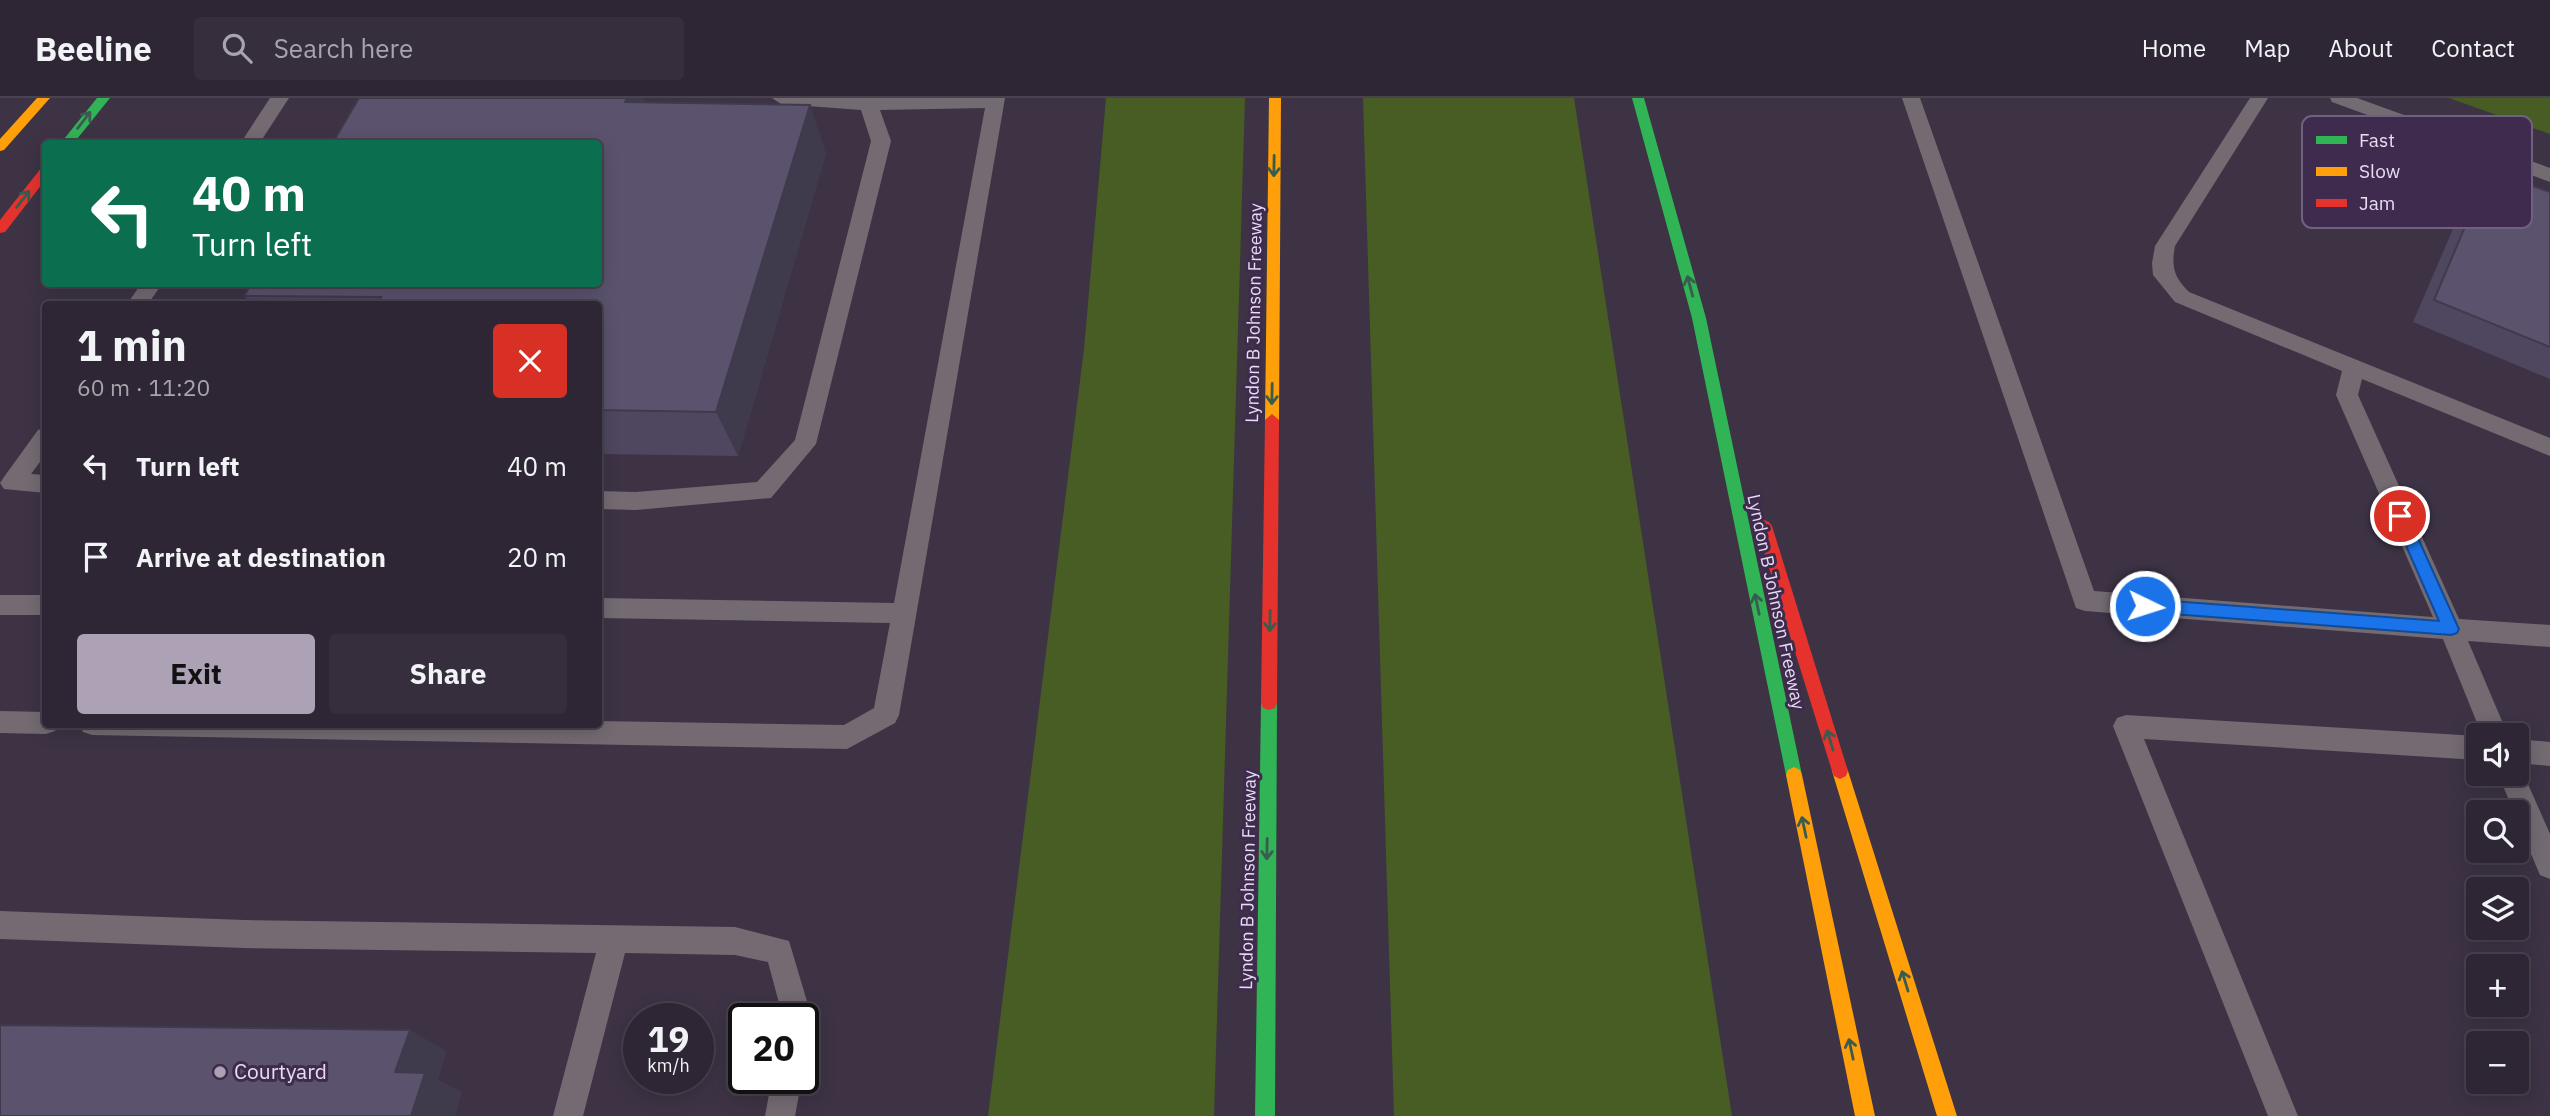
<!DOCTYPE html>
<html lang="en">
<head>
<meta charset="utf-8">
<style>
	body { margin:0; font-family:"IBM Plex Sans",sans-serif; background:#362e3c; color:#f1f3f6; height:100vh; display:flex; flex-direction:column; font-size:26px; white-space:nowrap }
	* { box-sizing:border-box; margin:0 }
	p { font-size:23px; color:#a7a5ac }
	.icon { flex:none; width:38px; height:38px; fill:none; stroke:currentColor; stroke-width:2; stroke-linecap:round; stroke-linejoin:round }
	.map { position:relative; flex:1; overflow:hidden }
	.side { position:absolute; left:42px; top:203px; width:560px; height:427px; display:flex; flex-direction:column; background:#2e2634; border-radius:7px; box-shadow:0 4px 18px #0003,0 0 0 2px #49434f }
	.side>* { flex:none }
	.guide { position:absolute; left:42px; top:42px; width:560px; height:147px; border-radius:7px; box-shadow:0 4px 18px #0003,0 0 0 2px #49434f; background:#0b6e4f; color:#fff; overflow:hidden }
	.controls { position:absolute; left:2466px; top:625px; display:grid; gap:14px }
	.controls a { display:grid; place-items:center; width:63px; height:63px; border-radius:7px; background:#2e2634; box-shadow:0 4px 18px #0003,0 0 0 2px #49434f; font-size:35px }
	.speed { position:absolute; left:623px; top:905px; display:flex; gap:14px; font-size:35px; font-weight:700; text-align:center }
	.speed>* { display:grid; place-content:center; width:91px; height:91px; border-radius:50%; background:#2e2634; box-shadow:0 4px 18px #0003,0 0 0 2px #49434f; line-height:1 }
	.speed small { font-size:18px; font-weight:400 }
	.speed .limit { border:4px solid #111; border-radius:10px; background:#fff; color:#111 }
	.pin { position:absolute; display:grid; place-items:center; width:60px; height:60px; color:#fff; margin:-30px; border:4px solid #fff; border-radius:50%; box-shadow:0 2px 7px #0007 }
	.me { position:absolute; width:77px; margin:-38px; rotate:94deg; stroke-linejoin:round; filter:drop-shadow(0 0 5px #0008) }
	.turn { display:flex; align-items:center; gap:24px; height:147px; padding:0 35px; font-size:32px }
	.turn .icon { width:91px; height:91px; stroke-width:2.5 }
	.turn b { display:block; font-size:49px; line-height:60px }
	.round { display:grid; place-items:center; flex:none; width:74px; height:74px; border-radius:7px; background:#362e3c }
	.overview { display:flex; align-items:center; justify-content:space-between; height:119px; padding:0 35px }
	h1 { font-size:42px; font-weight:700; line-height:52px }
	.action { display:flex; gap:14px; margin-top:auto; padding:14px 35px }
	.action a { flex:1; height:80px; border-radius:7px; background:#aca1b5; color:#111; font-size:28px; font-weight:700; line-height:80px; text-align:center }
	.action a+a { background:#362e3c; color:#f1f3f6 }
	ul { padding:0; list-style:none }
	li { display:flex; align-items:center; gap:21px; height:91px; padding:0 35px }
	li div { flex:1 }
	li b { display:block; font-size:26px }
	li em { font-style:normal }
	header { display:flex; align-items:center; gap:42px; box-sizing:border-box; height:98px; padding:0 35px; background:#2e2634; border-bottom:2px solid #49434f }
	header strong { font-size:33px }
	nav { display:flex; gap:38px; margin-inline-start:auto; font-size:24px }
	.search { width:490px; height:63px; background:#362e3c; display:flex; align-items:center; gap:18px; box-sizing:border-box; padding:0 24px; border-radius:7px; color:#a7a5ac; font-size:26px }
	.map>svg:first-child { display:block }
	.green { fill:#475d24 }
	.lines { fill:none; stroke-linecap:round; stroke-linejoin:round }
	.lane { fill:#746b72; fill-rule:evenodd }
	.fast { fill:#30b455; fill-rule:evenodd }
	.slow { fill:#ff9f0a; fill-rule:evenodd }
	.jam { fill:#e5322d; fill-rule:evenodd }
	.wall { fill:#4e475f }
	.shaded-wall { fill:#403a4d }
	.building { fill:#5b536e; stroke:#403a4d; stroke-width:2 }
	.oneway { stroke:#395b50 }
	.route { fill:#1a73e8; stroke:#114b97; stroke-width:2 }
	.poi-dot { fill:#aca1b5; stroke:#3e2b4d; stroke-width:2.5 }
	.labels { text-anchor:middle; stroke-width:6; stroke-linejoin:round; paint-order:stroke }
	.street-label { font-size:18px; fill:#e7dcf2; stroke:#3e2b4d }
	.near-poi-label { font-size:21px; fill:#e7dcf2; stroke:#3e2b4d; text-anchor:start }
	.key { fill:#3e2b4d; stroke:#71607f; stroke-width:2 }
	.key-label { font-size:19px; fill:#e7dcf2 }
</style>
</head>
<body>
<header>
<strong>Beeline</strong>
<div class="search"><svg class="icon" aria-label="search" viewBox="0 0 24 24"><circle cx="10" cy="10" r="6"/><path d="M15 15l6 6"/></svg>Search here</div>
<nav><a>Home</a><a>Map</a><a>About</a><a>Contact</a></nav>
</header>
<div class="map">
<svg width="2550" height="1018" viewBox="0 0 2550 1018">
	<rect width="100%" height="100%" fill="#3d3345"/>
	<path class="green" d="M 1106,0 L 1245,0 L 1214,1018 L 988,1018 L 1084,251 Z
		M 1363,0 L 1574,0 L 1732,1018 L 1394,1018 Z
		M 2449,0 L 2550,0 L 2550,36 Z"/>
	<g class="lines">
		<path class="lane" d="M 270,0 L 289,0 L 259,46 L 240,46 Z
			M 772,0 L 1005,0 L 899,617 L 895,625 L 847,651 L 92,637 L 83,634 L 79,626 L 598,626 L 598,623 L 844,627 L 874,610 L 890,525 L 598,520 L 598,500 L 894,505 L 985,10 L 880,12 L 891,43 L 816,346 L 771,400 L 636,412 L 598,411 L 598,393 L 636,394 L 757,384 L 795,342 L 871,43 L 861,12 L 781,6 Z
			M 1902,0 L 1920,0 L 2094,493 L 2433,519 L 2336,297 L 2342,273 L 2175,204 L 2153,177 L 2152,165 L 2155,148 L 2250,0 L 2268,0 L 2175,148 C 2171,169 2174,179 2189,194 L 2550,340 L 2550,358 L 2362,281 L 2358,297 L 2459,521 L 2550,527 L 2550,549 L 2468,543 L 2508,637 L 2482,637 L 2443,541 L 2085,513 L 2076,510 Z
			M 2330,0 L 2357,0 L 2550,70 L 2550,84 L 2332,4 Z
			M 141,186 L 162,186 L 148,206 L 127,206 Z
			M 46,329 L 46,356 L 31,376 L 46,377 L 46,395 L 4,391 L 0,385 L 4,379 L 38,332 Z
			M 0,497 L 46,497 L 46,517 L 0,517 Z
			M 0,613 L 46,614 L 46,626 L 58,626 L 55,633 L 46,636 L 0,635 Z
			M 2126,617 L 2478,638 L 2478,662 L 2144,641 L 2298,1018 L 2268,1018 L 2113,628 L 2117,620 Z
			M 2516,641 L 2550,644 L 2550,668 L 2516,665 Z
			M 2516,666 L 2520,668 L 2550,736 L 2550,781 L 2540,777 L 2516,721 L 2516,714 L 2514,714 L 2498,676 L 2516,676 Z
			M 0,813 L 244,822 L 735,829 L 789,843 L 812,920 L 807,930 L 803,932 L 803,920 L 783,920 L 768,864 L 735,857 L 625,855 L 583,1018 L 553,1018 L 596,855 L 244,850 L 0,841 Z
			M 772,980 L 802,980 L 795,1018 L 765,1018 Z"/>
		<path class="fast" d="M 97,0 L 110,0 L 73,46 L 60,46 Z
			M 1632,0 L 1644,0 L 1706,220 L 1802,677 L 1800,682 L 1794,685 L 1788,682 L 1786,677 L 1692,220 Z
			M 1269,598 L 1275,600 L 1277,605 L 1275,1018 L 1255,1018 L 1261,605 L 1263,600 Z"/>
		<path class="slow" d="M 37,0 L 50,0 L 4,52 L 0,53 L 0,41 Z
			M 1269,0 L 1281,0 L 1279,322 L 1272,328 L 1265,322 Z
			M 1840,665 L 1846,668 L 1848,673 L 1957,1018 L 1937,1018 L 1832,673 L 1834,668 Z
			M 1794,669 L 1800,672 L 1802,677 L 1875,1018 L 1855,1018 L 1786,677 L 1788,672 Z"/>
		<path class="jam" d="M 46,68 L 46,81 L 5,134 L 0,135 L 0,122 L 42,69 Z
			M 1272,316 L 1279,322 L 1277,605 L 1275,610 L 1269,612 L 1263,610 L 1261,605 L 1265,322 Z
			M 1764,422 L 1769,424 L 1772,428 L 1848,673 L 1846,678 L 1840,681 L 1834,678 L 1832,673 L 1756,428 L 1759,424 Z"/>
	</g>
	<path class="wall" d="M 359,0 L 643,0 L 645,5 L 826,55 L 738,358 L 598,356 L 598,206 L 251,206 L 244,198 Z
		M 2489,72 L 2550,94 L 2550,281 L 2413,224 L 2468,96 Z"/>
	<path class="shaded-wall" d="M 607,0 L 643,0 L 656,29 Z
		M 810,7 L 826,55 L 738,358 L 716,314 Z
		M 410,932 L 447,953 L 438,982 L 462,994 L 455,1018 L 411,1018 L 395,974 Z"/>
	<path class="building" d="M 359,0 L 627,0 L 625,4 L 810,7 L 716,314 L 598,312 L 598,206 L 377,206 L 381,199 L 244,198 L 251,186 L 598,186 L 598,46 L 332,46 Z
		M 2489,72 L 2550,94 L 2550,249 L 2434,202 Z
		M 0,927 L 410,932 L 395,974 L 425,975 L 411,1018 L 0,1018 Z"/>
	<defs><path id="oneway-shaft" d="M-6 0H5M1.5-3L5.5 0L1.5 3" fill="none" stroke-width="1.6" stroke-linecap="round" stroke-linejoin="round" transform="scale(1.75)"/></defs>
	<g class="oneway">
		<use href="#oneway-shaft" transform="translate(84 22) rotate(-52)"/>
		<use href="#oneway-shaft" transform="translate(1274 68) rotate(91)"/>
		<use href="#oneway-shaft" transform="translate(23 101) rotate(-52)"/>
		<use href="#oneway-shaft" transform="translate(1690 188) rotate(-105)"/>
		<use href="#oneway-shaft" transform="translate(1272 296) rotate(91)"/>
		<use href="#oneway-shaft" transform="translate(1757 506) rotate(-102)"/>
		<use href="#oneway-shaft" transform="translate(1270 523) rotate(91)"/>
		<use href="#oneway-shaft" transform="translate(1830 642) rotate(-107)"/>
		<use href="#oneway-shaft" transform="translate(1804 729) rotate(-102)"/>
		<use href="#oneway-shaft" transform="translate(1267 751) rotate(91)"/>
		<use href="#oneway-shaft" transform="translate(1905 883) rotate(-107)"/>
		<use href="#oneway-shaft" transform="translate(1851 951) rotate(-102)"/>
	</g>
	<path class="route" d="M 2400,412 L 2408,418 L 2459,531 L 2457,535 L 2451,537 L 2145,514 L 2139,512 L 2137,508 L 2139,503 L 2145,501 L 2439,523 L 2393,418 Z"/>
	<circle class="poi-dot" cx="220" cy="974" r="7"/>
	<g class="labels">
		<g class="street-label">
			<text transform="translate(1254 215) rotate(-89)" y="6">Lyndon B Johnson Freeway</text>
			<text transform="translate(1776 504) rotate(78)" y="6">Lyndon B Johnson Freeway</text>
			<text transform="translate(1248 782) rotate(-89)" y="6">Lyndon B Johnson Freeway</text>
		</g>
		<g class="near-poi-label">
			<text x="234" y="981">Courtyard</text>
		</g>
	</g>
	<rect x="2302" y="18" width="230" height="112" rx="10" class="key"/>
	<rect x="2316" y="38" width="31" height="8" fill="#30b455"/>
	<rect x="2316" y="69" width="31" height="9" fill="#ff9f0a"/>
	<rect x="2316" y="101" width="31" height="8" fill="#e5322d"/>
	<g class="key-label">
		<text x="2359" y="49">Fast</text>
		<text x="2359" y="80">Slow</text>
		<text x="2359" y="112">Jam</text>
	</g>
</svg>
<div class="controls">
<a><svg class="icon" aria-label="sound" viewBox="0 0 24 24"><path d="M4 9h4l5-4v14l-5-4H4zM17 9q2 3 0 6"/></svg></a>
<a><svg class="icon" aria-label="search" viewBox="0 0 24 24"><circle cx="10" cy="10" r="6"/><path d="M15 15l6 6"/></svg></a>
<a><svg class="icon" aria-label="layers" viewBox="0 0 24 24"><path d="M12 4l9 5-9 5-9-5zM3 14l9 5 9-5"/></svg></a>
<a>+</a>
<a>−</a>
</div>
<div class="speed"><div>19<small>km/h</small></div><div class="limit">20</div></div>
<div class="pin" style="left:2400px;top:418px;background:#d93025"><svg class="icon" aria-label="arrive" viewBox="0 0 24 24"><path d="M6 21V4h12l-3 4 3 4H6"/></svg></div>
<svg class="me" style="left:2145px;top:508px" viewBox="-20 -20 40 40"><circle r="17" fill="#1a73e8" stroke="#fff" stroke-width="3"/><path d="M0-11L8 9 0 5-8 9z" fill="#fff"/></svg>
<div class="guide">
<div class="turn"><svg class="icon" aria-label="left" viewBox="0 0 24 24"><path d="M17 20v-9H6M10 6l-5 5 5 5"/></svg><div><b>40 m</b>Turn left</div></div>
</div>
<section class="side">
<div class="overview"><div><h1>1 min</h1><p>60 m · 11:20</p></div><a class="round" style="background:#d93025;color:#fff"><svg class="icon" aria-label="close" viewBox="0 0 24 24"><path d="M6 6l12 12M18 6L6 18"/></svg></a></div>
<ul>
<li><svg class="icon" aria-label="left" viewBox="0 0 24 24"><path d="M17 20v-9H6M10 6l-5 5 5 5"/></svg><div><b>Turn left</b></div><em>40 m</em></li>
<li><svg class="icon" aria-label="arrive" viewBox="0 0 24 24"><path d="M6 21V4h12l-3 4 3 4H6"/></svg><div><b>Arrive at destination</b></div><em>20 m</em></li>
</ul>
<div class="action"><a>Exit</a><a>Share</a></div>
</section>
</div>
</body>
</html>
